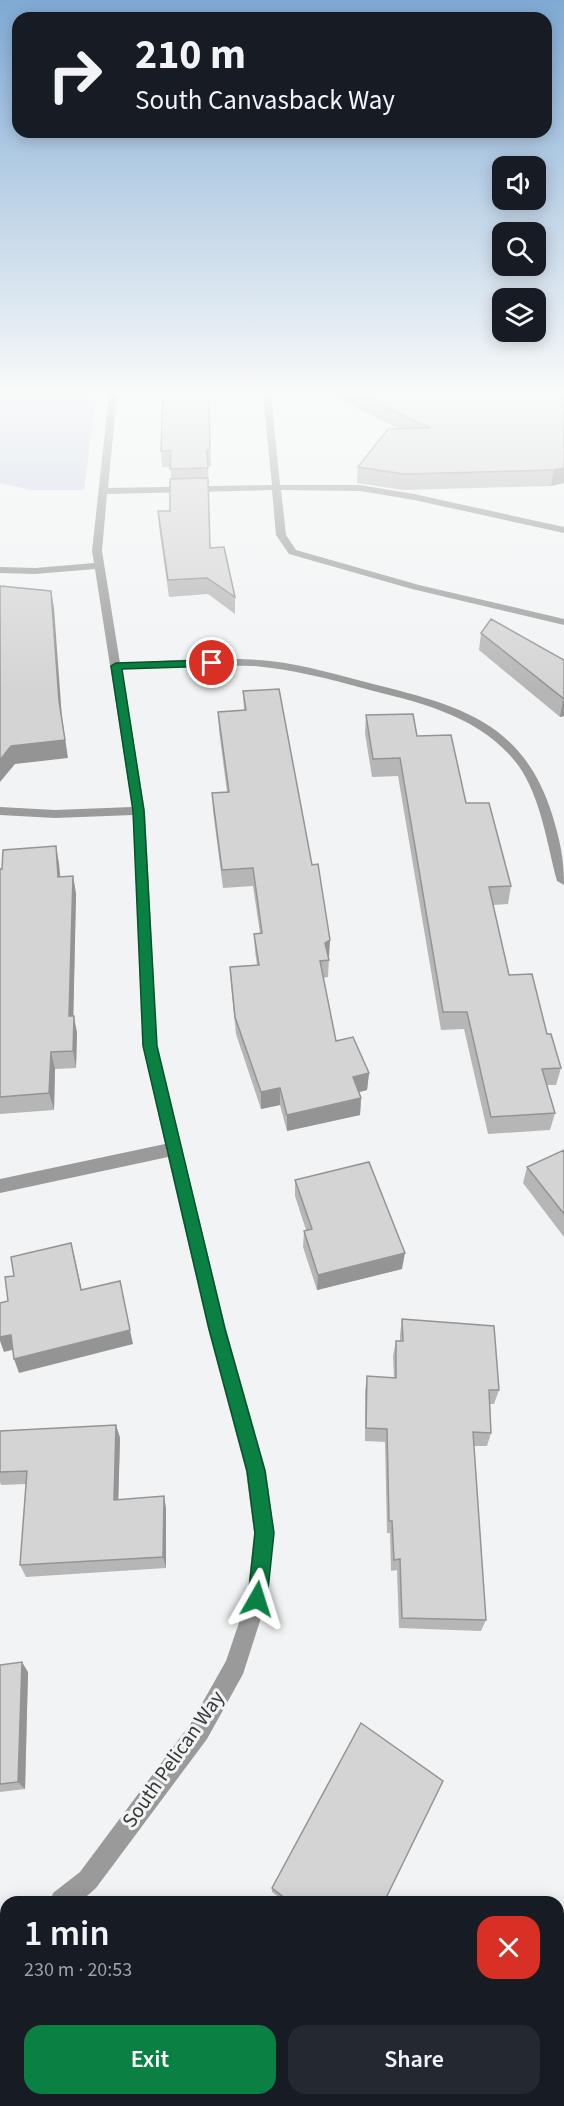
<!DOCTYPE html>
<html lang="en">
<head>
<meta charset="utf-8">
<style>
	body { margin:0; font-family:"Source Sans 3",sans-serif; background:#242831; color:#f1f3f6; height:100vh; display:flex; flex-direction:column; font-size:22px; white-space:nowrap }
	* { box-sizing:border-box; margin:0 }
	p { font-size:20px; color:#9ea1a6 }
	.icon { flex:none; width:33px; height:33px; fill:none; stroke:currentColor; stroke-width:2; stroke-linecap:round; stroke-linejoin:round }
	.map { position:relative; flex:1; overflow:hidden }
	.details { position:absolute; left:0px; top:1896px; width:564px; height:210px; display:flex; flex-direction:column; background:#171b24; border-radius:18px 18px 0 0; box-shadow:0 3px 15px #0003 }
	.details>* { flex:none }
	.banner { position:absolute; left:12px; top:12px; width:540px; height:126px; border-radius:18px; box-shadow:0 3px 15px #0003; background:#171b24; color:#f1f3f6; overflow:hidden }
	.controls { position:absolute; left:492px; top:156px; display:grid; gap:12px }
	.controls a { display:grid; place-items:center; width:54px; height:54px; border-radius:12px; background:#171b24; box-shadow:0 3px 15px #0003; font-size:30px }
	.pin { position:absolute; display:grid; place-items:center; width:51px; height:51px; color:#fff; margin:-26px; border:3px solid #fff; border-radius:50%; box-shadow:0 2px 6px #0007 }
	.me { position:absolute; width:66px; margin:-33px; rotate:6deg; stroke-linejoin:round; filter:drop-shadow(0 0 4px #0008) }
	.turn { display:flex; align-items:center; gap:21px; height:126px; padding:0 24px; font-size:27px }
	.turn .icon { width:78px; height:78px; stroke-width:2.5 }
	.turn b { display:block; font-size:42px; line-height:51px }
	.round { display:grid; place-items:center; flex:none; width:63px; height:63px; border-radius:18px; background:#242831 }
	.overview { display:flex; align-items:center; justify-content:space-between; height:102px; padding:0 24px }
	h1 { font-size:36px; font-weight:600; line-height:45px }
	.cta { display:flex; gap:12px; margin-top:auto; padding:12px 24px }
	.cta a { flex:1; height:69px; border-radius:18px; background:#0b8043; color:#fff; font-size:24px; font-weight:600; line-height:69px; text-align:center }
	.cta a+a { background:#242831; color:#f1f3f6 }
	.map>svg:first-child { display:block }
	.green { fill:#cbd6e8 }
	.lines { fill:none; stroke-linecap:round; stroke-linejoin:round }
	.minor { fill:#9a9a9a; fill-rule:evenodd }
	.wall { fill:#b7b6b7 }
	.shaded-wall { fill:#959495 }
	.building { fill:#d5d4d5; stroke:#959495; stroke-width:1.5 }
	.route { fill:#0b8043; stroke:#07532c; stroke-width:1.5 }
	.labels { text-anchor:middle; stroke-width:6; stroke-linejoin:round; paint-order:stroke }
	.street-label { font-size:21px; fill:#393939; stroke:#f2f3f4 }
</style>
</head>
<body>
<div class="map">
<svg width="564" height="2106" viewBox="0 0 564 2106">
	<rect width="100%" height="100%" fill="#f2f3f4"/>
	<path class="green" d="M 0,394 L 96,394 L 84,490 L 30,490 L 0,483 Z"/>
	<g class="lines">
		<path class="minor" d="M 109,394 L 117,394 L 108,488 L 272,485 L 263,394 L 271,394 L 280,485 L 360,485 L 414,494 L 564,527 L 564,533 L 414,500 L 360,491 L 281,490 L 286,535 L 296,550 L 419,585 L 564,619 L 564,625 L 412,589 L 289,554 L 276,535 L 272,490 L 107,494 L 102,551 L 120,663 C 170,661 220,656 270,661 C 307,665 341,676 377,685 C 461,706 523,723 552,814 C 560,840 564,859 564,885 L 557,881 C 547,844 541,797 518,765 C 481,716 421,703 366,689 C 329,679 292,669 254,666 C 210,664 166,668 122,669 L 145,811 L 157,1046 L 226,1329 L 266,1471 L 274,1533 L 267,1599 L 243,1674 L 207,1739 L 96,1888 L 80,1902 L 50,1902 L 53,1893 L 80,1872 L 191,1723 L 226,1661 L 247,1599 L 254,1533 L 246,1471 L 208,1329 L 168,1157 L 0,1193 L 0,1179 L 165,1144 L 143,1046 L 133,815 L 55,818 L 0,815 L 0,807 L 55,810 L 132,807 L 95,569 L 35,574 L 0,573 L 0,567 L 35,568 L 94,563 L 92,551 Z
			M 6,1933 L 6,1958 L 0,1960 L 0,1935 Z"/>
	</g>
	<path class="wall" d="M 209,394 L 211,466 L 208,466 L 210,548 L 235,597 L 235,614 L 208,594 L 169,597 L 159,527 L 158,511 L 170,511 L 171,479 L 171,467 L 162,467 L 161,451 Z
		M 329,394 L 564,394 L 564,483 L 551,486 L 403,490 L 357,483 L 358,467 L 399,429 Z
		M 481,633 L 564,660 L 564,716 L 560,717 L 479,650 Z
		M 243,691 L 329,957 L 328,977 L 323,978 L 336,1041 L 369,1073 L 367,1090 L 359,1092 L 361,1098 L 360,1115 L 287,1131 L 280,1105 L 261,1109 L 236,1034 L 231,985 L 230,967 L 257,965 L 255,951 L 254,934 L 260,933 L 253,886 L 223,888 L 213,811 L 212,793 L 227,792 L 219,730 L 218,712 L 244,710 Z
		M 366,715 L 417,736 L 466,803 L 511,886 L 508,904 L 493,905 L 509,975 L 547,1034 L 561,1068 L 556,1085 L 547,1085 L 555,1113 L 550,1130 L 488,1134 L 464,1029 L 441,1030 L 398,776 L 372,777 L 365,733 Z
		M 56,846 L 59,864 L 60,877 L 73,876 L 76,894 L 73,1016 L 77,1033 L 76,1068 L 55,1069 L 54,1110 L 0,1114 L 0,869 Z
		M 564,1150 L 564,1237 L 523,1183 L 527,1167 Z
		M 295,1180 L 402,1269 L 317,1290 L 303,1247 L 304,1231 L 306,1230 L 295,1196 Z
		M 402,1319 L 499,1390 L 494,1404 L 490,1404 L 491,1433 L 487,1446 L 474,1446 L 486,1620 L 481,1631 L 399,1628 L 397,1570 L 391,1571 L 390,1533 L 387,1533 L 385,1442 L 365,1441 L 365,1391 L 367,1376 L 394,1378 L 393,1356 L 396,1341 L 400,1341 L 400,1334 Z
		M 116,1425 L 120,1438 L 118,1500 L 164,1496 L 166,1509 L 166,1568 L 26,1577 L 20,1565 L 26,1484 L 1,1485 L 0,1482 L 0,1431 Z
		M 0,1665 L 28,1672 L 25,1789 L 0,1792 Z
		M 272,1888 L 384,1902 L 285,1902 L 272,1892 Z"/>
	<path class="shaded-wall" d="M 564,468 L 564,483 L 551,486 L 554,470 Z
		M 51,591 L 54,608 L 62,718 L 68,758 L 15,764 L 0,782 L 0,760 L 11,746 L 59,701 Z
		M 564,699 L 564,716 L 560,717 L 563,700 Z
		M 56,846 L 59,864 L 62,895 L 58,877 Z
		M 73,876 L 76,894 L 73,1033 L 69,1016 Z
		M 330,940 L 329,957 L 325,960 L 325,943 Z
		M 74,1016 L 77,1033 L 76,1068 L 73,1051 Z
		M 51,1052 L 55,1069 L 54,1110 L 49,1093 Z
		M 369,1073 L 367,1090 L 352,1094 L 353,1077 Z
		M 280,1088 L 280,1105 L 261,1109 L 261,1092 Z
		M 361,1098 L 360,1115 L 287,1131 L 287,1115 Z
		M 71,1243 L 75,1259 L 85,1305 L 81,1290 Z
		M 405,1253 L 402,1269 L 317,1290 L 318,1275 Z
		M 130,1330 L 133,1344 L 19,1373 L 14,1359 Z
		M 11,1335 L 16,1349 L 4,1352 L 0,1341 L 0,1337 Z
		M 116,1425 L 120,1438 L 118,1512 L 114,1500 Z
		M 164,1496 L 166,1509 L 166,1568 L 163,1557 Z
		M 22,1662 L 28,1672 L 25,1789 L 18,1782 Z"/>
	<path class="building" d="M 163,394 L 209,394 L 210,450 L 207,450 L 208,468 L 170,469 L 171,451 L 161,451 Z
		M 360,394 L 564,394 L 564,468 L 554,470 L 404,474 L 358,467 L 388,429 L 430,428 Z
		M 208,478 L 210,548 L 224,547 L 235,597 L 207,578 L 168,580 L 158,511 L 170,511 L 170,479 Z
		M 0,586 L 51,591 L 59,701 L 65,740 L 11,746 L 0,760 Z
		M 491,619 L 564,660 L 564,699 L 481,633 Z
		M 279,689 L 312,865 L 318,864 L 330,940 L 325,943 L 329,960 L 320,961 L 336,1041 L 353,1037 L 369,1073 L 353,1077 L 361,1098 L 287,1115 L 280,1088 L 261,1092 L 235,1017 L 230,967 L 259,965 L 254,934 L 262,933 L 253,868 L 222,870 L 212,793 L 229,792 L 218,712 L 246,710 L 243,691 Z
		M 413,714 L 417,736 L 451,735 L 466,803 L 489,803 L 511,886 L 489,887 L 509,975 L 532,974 L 547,1034 L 551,1034 L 561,1068 L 542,1069 L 555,1113 L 491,1117 L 467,1012 L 443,1012 L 400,758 L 373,759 L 366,715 Z
		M 56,846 L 58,877 L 73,876 L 69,1016 L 74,1016 L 73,1051 L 51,1052 L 49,1093 L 0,1097 L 0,869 L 2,869 L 3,850 Z
		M 564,1150 L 564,1214 L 527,1167 Z
		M 369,1162 L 405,1253 L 318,1275 L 304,1231 L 312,1229 L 295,1180 Z
		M 71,1243 L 81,1290 L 120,1281 L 130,1330 L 14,1359 L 11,1335 L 0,1337 L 0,1303 L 8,1301 L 5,1277 L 14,1276 L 11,1257 Z
		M 402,1319 L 494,1326 L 499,1390 L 489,1390 L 491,1433 L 473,1432 L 486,1620 L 402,1618 L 400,1559 L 394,1560 L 392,1521 L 389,1521 L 387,1429 L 366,1428 L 367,1376 L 396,1378 L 396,1341 L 403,1341 Z
		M 116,1425 L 114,1500 L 164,1496 L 163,1557 L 20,1565 L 27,1471 L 0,1472 L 0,1431 Z
		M 22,1662 L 18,1782 L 0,1784 L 0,1665 Z
		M 361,1723 L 443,1781 L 384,1902 L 290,1902 L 272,1888 Z
		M 124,2100 L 305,2100 L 301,2106 L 120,2106 Z"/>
	<linearGradient id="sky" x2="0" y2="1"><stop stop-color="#80aad4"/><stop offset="0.57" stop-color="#f9fafa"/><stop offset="1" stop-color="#f9fafa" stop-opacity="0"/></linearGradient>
	<rect width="564" height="689" fill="url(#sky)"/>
	<path class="route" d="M 212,660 L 215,661 L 215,666 L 122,669 L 144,811 L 157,1046 L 225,1329 L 265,1471 L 274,1533 L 267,1599 L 264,1606 L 257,1609 L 250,1606 L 248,1599 L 255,1533 L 247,1471 L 209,1329 L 143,1046 L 133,811 L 111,666 L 116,663 Z"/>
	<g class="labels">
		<g class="street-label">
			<text transform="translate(173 1759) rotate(-55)" y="7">South Pelican Way</text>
		</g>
	</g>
</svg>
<div class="controls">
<a><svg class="icon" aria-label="sound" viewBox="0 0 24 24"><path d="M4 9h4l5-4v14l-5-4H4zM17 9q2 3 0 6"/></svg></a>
<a><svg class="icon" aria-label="search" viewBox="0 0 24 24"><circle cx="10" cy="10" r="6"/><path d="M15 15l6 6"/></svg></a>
<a><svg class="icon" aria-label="layers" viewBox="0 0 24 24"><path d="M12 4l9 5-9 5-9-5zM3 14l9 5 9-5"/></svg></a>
</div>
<div class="pin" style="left:212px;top:663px;background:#d93025"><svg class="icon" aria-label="arrive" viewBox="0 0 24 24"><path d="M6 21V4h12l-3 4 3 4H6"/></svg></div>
<svg class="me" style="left:257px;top:1599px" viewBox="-20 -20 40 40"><path d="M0-17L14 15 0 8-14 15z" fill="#0b8043" stroke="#fff" stroke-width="4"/></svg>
<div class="banner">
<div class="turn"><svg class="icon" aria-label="right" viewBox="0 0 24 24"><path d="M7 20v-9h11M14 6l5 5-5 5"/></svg><div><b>210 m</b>South Canvasback Way</div></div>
</div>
<section class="details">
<div class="overview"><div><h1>1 min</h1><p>230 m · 20:53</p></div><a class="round" style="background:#d93025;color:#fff"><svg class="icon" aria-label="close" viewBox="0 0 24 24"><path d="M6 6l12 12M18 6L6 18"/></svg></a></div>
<div class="cta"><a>Exit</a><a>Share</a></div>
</section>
</div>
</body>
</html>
